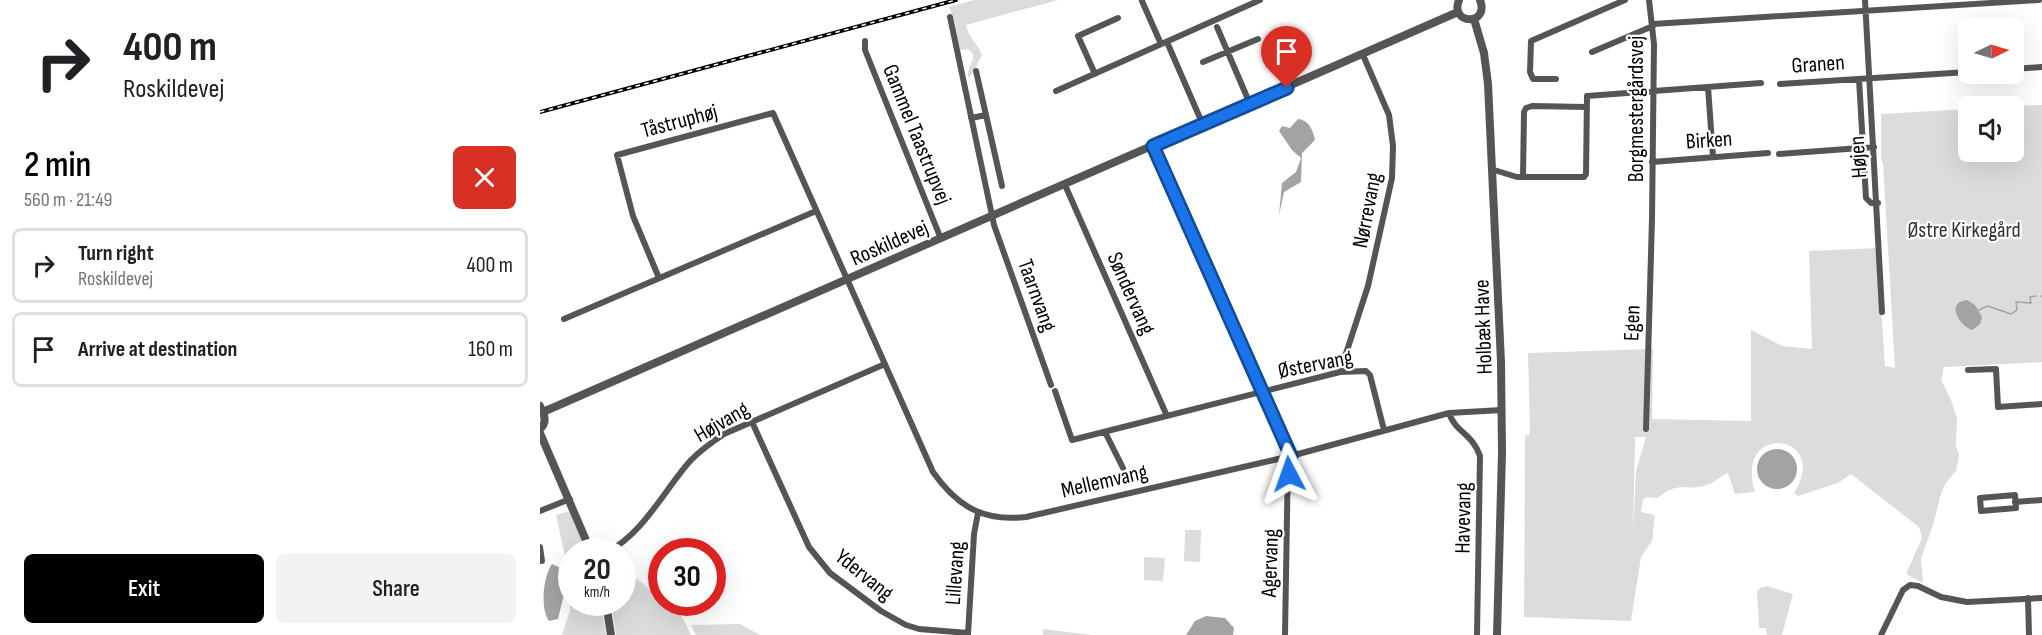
<!DOCTYPE html>
<html lang="en">
<head>
<meta charset="utf-8">
<style>
	body { margin:0; font-family:"Sofia Sans Condensed",sans-serif; background:#f2f2f2; color:#202124; height:100vh; display:flex; flex-direction:column; font-size:22px; white-space:nowrap }
	* { box-sizing:border-box; margin:0 }
	p { font-size:20px; color:#757577 }
	.icon { flex:none; width:33px; height:33px; fill:none; stroke:currentColor; stroke-width:2; stroke-linecap:round; stroke-linejoin:round }
	.map { position:relative; flex:1; overflow:hidden }
	.sheet { display:flex; flex-direction:column; background:#fff; width:540px }
	.sheet>* { flex:none }
	.guide { background:#fff; color:#202124; overflow:hidden }
	.needle { width:39px; rotate:85deg }
	.buttons { position:absolute; left:1418px; top:18px; display:grid; gap:12px }
	.buttons a { display:grid; place-items:center; width:66px; height:66px; border-radius:9px; background:#fff; box-shadow:0 6px 24px #0002; font-size:30px }
	.speed { position:absolute; left:18px; top:538px; display:flex; gap:12px; font-size:30px; font-weight:700; text-align:center }
	.speed>* { display:grid; place-content:center; width:78px; height:78px; border-radius:50%; background:#fff; box-shadow:0 6px 24px #0002; line-height:1 }
	.speed small { font-size:15px; font-weight:400 }
	.speed .limit { border:9px solid #d22; background:#fff; color:#111 }
	.pin { position:absolute; display:grid; place-items:center; width:51px; height:51px; color:#fff; margin:-62px -26px; border-radius:50% 50% 50% 0; rotate:-45deg; box-shadow:0 0 6px #0007 }
	.pin .icon { rotate:45deg }
	.me { position:absolute; width:66px; margin:-33px; rotate:356deg; stroke-linejoin:round; filter:drop-shadow(0 0 4px #0008) }
	.turn { display:flex; align-items:center; gap:21px; height:126px; padding:0 24px; font-size:27px }
	.turn .icon { width:78px; height:78px; stroke-width:2.5 }
	.turn b { display:block; font-size:42px; line-height:51px }
	.round { display:grid; place-items:center; flex:none; width:63px; height:63px; border-radius:9px; background:#f2f2f2 }
	.overview { display:flex; align-items:center; justify-content:space-between; height:102px; padding:0 24px }
	h1 { font-size:36px; font-weight:600; line-height:45px; color:#000 }
	.cta { display:flex; gap:12px; margin-top:auto; padding:12px 24px }
	.cta a { flex:1; height:69px; border-radius:9px; background:#000; color:#fff; font-size:24px; font-weight:600; line-height:69px; text-align:center }
	.cta a+a { background:#f2f2f2; color:#202124 }
	ul { padding:0; list-style:none }
	li { display:flex; align-items:center; gap:18px; height:75px; margin:0 12px 9px; padding:0 12px; border:3px solid #e0e0e0; border-radius:9px }
	li div { flex:1 }
	li b { display:block; font-size:22px }
	li em { font-style:normal }
	main { display:flex; flex:1; min-height:0 }
	.map>svg:first-child { display:block }
	.green { fill:#dcdcdc; fill-rule:evenodd }
	.water { fill:#a3a3a3 }
	.lines { fill:none; stroke-linecap:round; stroke-linejoin:round }
	.stream { stroke:#a3a3a3; stroke-width:1.5 }
	.minor { stroke:#555; stroke-width:6 }
	.tertiary { stroke:#555; stroke-width:8 }
	.rail-casing { stroke:#000; stroke-width:4 }
	.rail { stroke:#fff; stroke-width:1.5; stroke-dasharray:4.5; stroke-linecap:butt }
	.route-casing { stroke:#114b97; stroke-width:15 }
	.route { stroke:#1a73e8; stroke-width:10 }
	.labels { text-anchor:middle; stroke-width:4.5; stroke-linejoin:round; paint-order:stroke }
	.street-label { font-size:22px; fill:#000; stroke:#fff }
	.park-label { font-size:22px; fill:#333; stroke:#fff }
</style>
</head>
<body>
<main>
<section class="sheet">
<div class="guide">
<div class="turn"><svg class="icon" aria-label="right" viewBox="0 0 24 24"><path d="M7 20v-9h11M14 6l5 5-5 5"/></svg><div><b>400 m</b>Roskildevej</div></div>
</div>
<div class="overview"><div><h1>2 min</h1><p>560 m · 21:49</p></div><a class="round" style="background:#d93025;color:#fff"><svg class="icon" aria-label="close" viewBox="0 0 24 24"><path d="M6 6l12 12M18 6L6 18"/></svg></a></div>
<ul>
<li><svg class="icon" aria-label="right" viewBox="0 0 24 24"><path d="M7 20v-9h11M14 6l5 5-5 5"/></svg><div><b>Turn right</b><p>Roskildevej</p></div><em>400 m</em></li>
<li><svg class="icon" aria-label="arrive" viewBox="0 0 24 24"><path d="M6 21V4h12l-3 4 3 4H6"/></svg><div><b>Arrive at destination</b></div><em>160 m</em></li>
</ul>
<div class="cta"><a>Exit</a><a>Share</a></div>
</section>
<div class="map">
<svg width="1502" height="635" viewBox="0 0 1502 635">
	<rect width="100%" height="100%" fill="#fff"/>
	<path class="green" d="M 435,0 L 518,0 L 426,25 C 429,39 437,42 442,55 L 433,73 L 428,78 C 426,68 434,64 433,54 L 428,49 L 420,50 L 414,19 L 409,7 Z
		M 1502,105 L 1502,362 L 1404,367 L 1401,380 L 1411,400 L 1417,418 L 1416,446 L 1419,455 L 1416,471 L 1405,484 L 1401,494 L 1393,525 L 1381,558 L 1383,583 L 1366,574 L 1382,538 L 1379,527 L 1311,474 L 1298,483 L 1258,496 L 1254,493 C 1292,432 1193,421 1215,492 L 1195,494 L 1188,473 C 1181,476 1174,483 1167,485 C 1144,492 1141,480 1117,498 L 1106,497 L 1103,500 L 1101,512 L 1115,515 L 1112,541 L 1101,557 L 1091,621 L 984,617 L 985,435 L 989,435 L 990,431 L 988,353 L 1113,349 L 1112,419 L 1211,421 L 1211,330 L 1242,346 L 1272,349 L 1269,251 L 1337,248 L 1345,366 L 1355,368 L 1343,163 L 1341,160 L 1341,114 L 1428,109 L 1428,152 L 1473,152 L 1473,106 L 1470,106 ZM 1095,437 L 1106,437 L 1096,471 L 1093,534 Z
		M 29,511 L 47,552 L 32,552 L 32,603 L 61,603 L 66,635 L 22,635 L 30,610 L 30,579 L 16,515 Z
		M 645,530 L 661,530 L 660,562 L 644,561 Z
		M 83,557 L 90,573 L 121,599 L 122,603 C 136,603 146,623 151,635 L 76,635 L 71,603 L 82,603 Z
		M 604,557 L 625,558 L 623,581 L 604,580 Z
		M 1227,586 L 1253,594 L 1242,635 L 1227,635 L 1226,628 L 1219,628 L 1217,592 L 1220,588 Z
		M 200,624 L 220,635 L 156,635 L 151,625 Z
		M 503,629 L 552,635 L 503,635 Z"/>
	<path class="water" d="M 758,119 C 769,120 773,130 775,140 L 762,153 L 761,182 L 744,192 L 739,215 L 742,183 L 756,172 L 761,158 L 752,150 L 739,131 L 742,126 L 750,128 Z
		M 1427,300 L 1435,305 L 1442,317 L 1440,324 L 1432,330 C 1418,325 1406,302 1427,300 Z
		M1217 469a20 20 0 1 1 40 0a20 20 0 1 1-40 0Z
		M 12,564 L 19,567 L 25,590 L 18,619 L 9,621 C 0,609 3,577 12,564 Z
		M 666,616 L 685,618 L 694,628 L 693,635 L 646,635 L 655,621 Z"/>
	<g class="lines">
		<path class="stream" d="M 1501,296 L 1502,297
			M 1439,310 L 1448,306 L 1471,314 L 1477,310 L 1476,302 L 1491,303 L 1490,297 L 1496,296"/>
		<path class="minor" d="M 1325,0 L 1342,312
			M 602,1 L 621,44
			M 410,17 L 454,225 L 511,385
			M 1113,24 L 1499,0
			M 677,27 L 710,104
			M 325,41 L 325,50 L 401,239
			M 627,42 L 663,125
			M 1052,52 L 1113,26
			M 663,62 L 718,39
			M 1473,69 L 1502,67
			M 436,71 L 446,115
			M 555,74 L 538,36 L 578,18
			M 1016,79 L 993,79 L 990,72 L 991,41 L 1085,0
			M 1319,79 L 1326,198 L 1331,203 L 1338,203
			M 1240,84 L 1428,72
			M 1168,87 L 1173,157
			M 516,91 L 720,0
			M 431,118 L 446,115 L 462,186
			M 613,146 L 751,456
			M 1239,154 L 1334,147
			M 1112,162 L 1228,153
			M 954,170 L 977,177 L 1044,177 L 1046,174 L 1047,96 L 1221,83
			M 983,177 L 984,112 L 986,108 L 992,106 L 1046,107
			M 525,185 L 627,416
			M 119,278 L 93,216 L 77,155 L 233,113 L 393,472 C 417,506 443,522 486,517 L 751,456 L 909,413 L 962,410
			M 24,319 L 276,211
			M 1428,370 L 1456,369 L 1458,407 L 1502,404
			M 800,372 L 828,286 L 852,178 L 853,146 L 849,115 L 823,55
			M 515,391 L 532,440 L 800,372 L 826,371 L 830,375 L 844,430
			M 909,413 C 915,432 933,434 940,456 L 937,635
			M 212,422 L 269,547 L 290,573 L 341,611 L 366,625 L 379,629 L 428,633
			M 1106,429 L 1112,219 L 1114,44 L 1109,0
			M 565,432 L 583,468
			M 1475,495 L 1476,508 L 1441,511 L 1440,498 Z
			M 1475,502 L 1502,500
			M 0,511 L 30,499
			M 0,547 L 2,561
			M 67,552 C 104,533 124,490 151,460 C 161,450 172,442 184,434 L 345,364
			M 1488,598 L 1489,635
			M 428,634 L 434,534 L 438,513
			M 745,635 L 748,456
			M 1341,635 L 1363,590 L 1370,585 L 1378,586 L 1401,597 L 1427,602 L 1502,598"/>
		<path class="tertiary" d="M 919,0 C 909,25 950,26 940,0
			M 934,19 L 944,53 L 948,84 L 961,362 L 962,453 L 957,635
			M 0,406 C 4,414 8,422 0,429
			M 3,412 L 918,12
			M 0,433 L 51,552
			M 66,603 L 71,635"/>
		<defs>
			<path id="rail" d="M 0,112 L 416,0"/>
		</defs>
		<use href="#rail" class="rail-casing"/>
		<use href="#rail" class="rail"/>
	</g>
	<g class="lines">
		<defs>
			<path id="route" d="M 747,88 L 613,146 L 751,456 L 748,456 L 749,474"/>
		</defs>
		<use href="#route" class="route-casing"/>
		<use href="#route" class="route"/>
	</g>
	<g class="labels">
		<g class="street-label">
			<text transform="translate(1278 63) rotate(-4)" y="8">Granen</text>
			<text transform="translate(1095 109) rotate(-90)" y="8">Borgmestergårdsvej</text>
			<text transform="translate(139 120) rotate(-15)" y="8">Tåstruphøj</text>
			<text transform="translate(378 134) rotate(68)" y="8">Gammel Taastrupvej</text>
			<text transform="translate(1169 139) rotate(-4)" y="8">Birken</text>
			<text transform="translate(1317 157) rotate(-94)" y="8">Højen</text>
			<text transform="translate(826 210) rotate(-79)" y="8">Nørrevang</text>
			<text transform="translate(349 242) rotate(-24)" y="8">Roskildevej</text>
			<text transform="translate(592 293) rotate(66)" y="8">Søndervang</text>
			<text transform="translate(498 295) rotate(70)" y="8">Taarnvang</text>
			<text transform="translate(1091 323) rotate(-88)" y="8">Egen</text>
			<text transform="translate(942 327) rotate(-92)" y="8">Holbæk Have</text>
			<text transform="translate(775 363) rotate(-11)" y="8">Østervang</text>
			<text transform="translate(181 421) rotate(-30)" y="8">Højvang</text>
			<text transform="translate(564 480) rotate(-13)" y="8">Mellemvang</text>
			<text transform="translate(922 518) rotate(-89)" y="8">Havevang</text>
			<text transform="translate(729 563) rotate(-88)" y="8">Agervang</text>
			<text transform="translate(414 573) rotate(-86)" y="8">Lillevang</text>
			<text transform="translate(325 574) rotate(39)" y="8">Ydervang</text>
		</g>
		<g class="park-label">
			<text x="1424" y="237">Østre Kirkegård</text>
		</g>
	</g>
</svg>
<div class="buttons">
<a><svg class="needle" viewBox="-14 -14 28 28"><path d="M0-13l5 13h-10z" fill="#e53935"/><path d="M0 13l5-13h-10z" fill="#757577"/></svg></a>
<a><svg class="icon" aria-label="sound" viewBox="0 0 24 24"><path d="M4 9h4l5-4v14l-5-4H4zM17 9q2 3 0 6"/></svg></a>
</div>
<div class="speed"><div>20<small>km/h</small></div><div class="limit">30</div></div>
<div class="pin" style="left:747px;top:88px;background:#d93025"><svg class="icon" aria-label="arrive" viewBox="0 0 24 24"><path d="M6 21V4h12l-3 4 3 4H6"/></svg></div>
<svg class="me" style="left:749px;top:474px" viewBox="-20 -20 40 40"><path d="M0-17L14 15 0 8-14 15z" fill="#1a73e8" stroke="#fff" stroke-width="4"/></svg>
</div>
</main>
</body>
</html>
